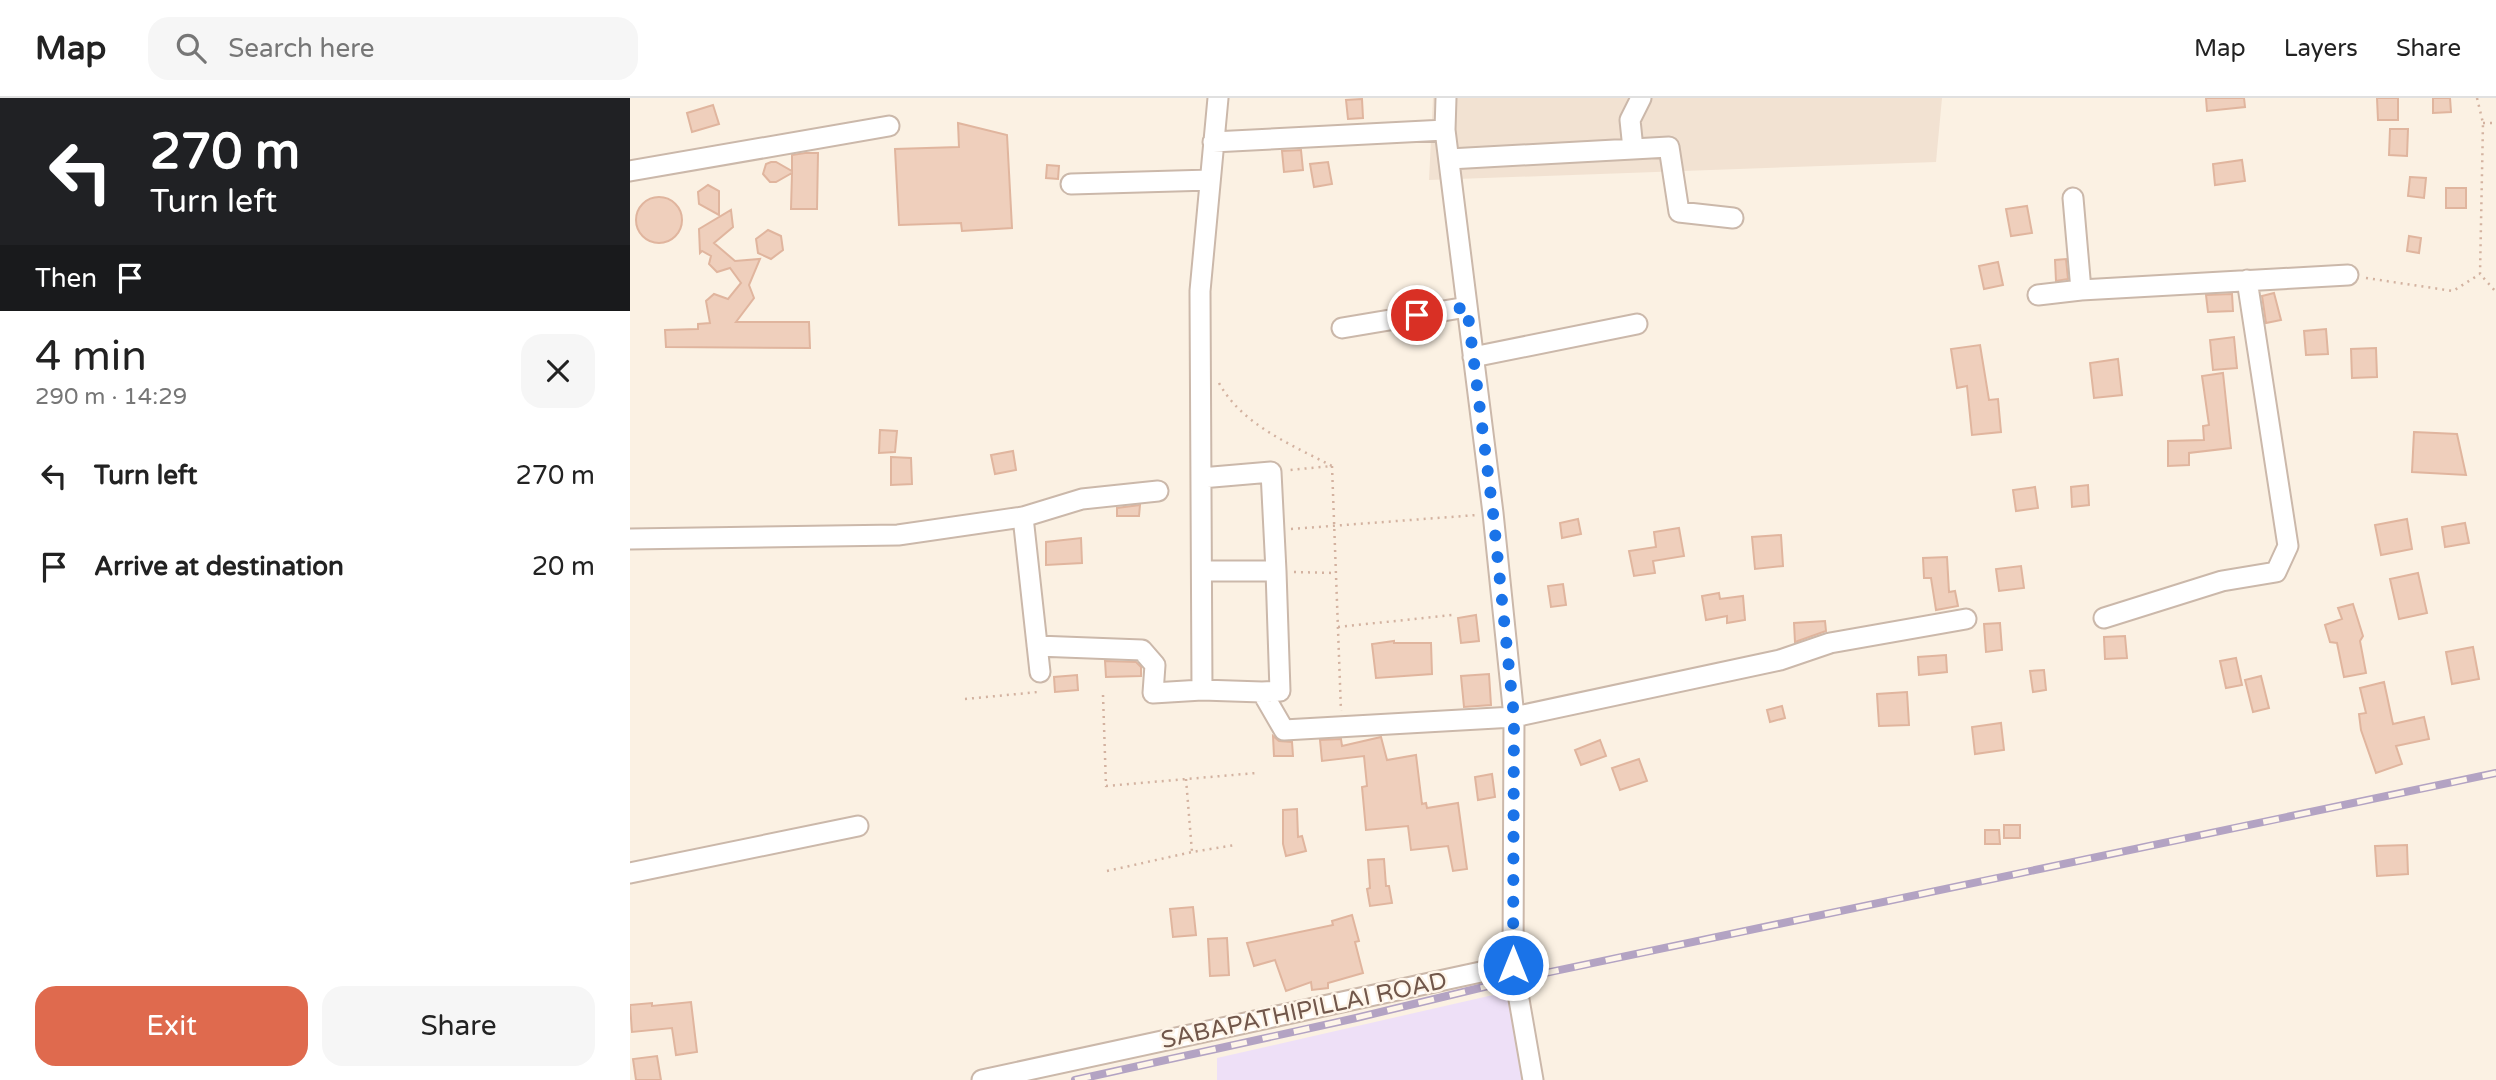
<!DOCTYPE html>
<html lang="en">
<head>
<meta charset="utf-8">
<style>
	body { margin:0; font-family:"Varela Round",sans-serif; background:#f6f6f6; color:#222; height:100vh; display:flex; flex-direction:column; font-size:26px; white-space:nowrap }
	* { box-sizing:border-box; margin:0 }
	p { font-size:23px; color:#767676 }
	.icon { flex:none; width:38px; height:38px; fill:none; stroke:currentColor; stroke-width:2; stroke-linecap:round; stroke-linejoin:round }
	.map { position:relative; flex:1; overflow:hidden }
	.side { display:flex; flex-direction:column; background:#fff; width:630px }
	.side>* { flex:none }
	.banner { background:#202124; color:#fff; overflow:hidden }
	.pin { position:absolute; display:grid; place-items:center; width:60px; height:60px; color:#fff; margin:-30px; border:4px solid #fff; border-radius:50%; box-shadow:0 2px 7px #0007 }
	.me { position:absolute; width:77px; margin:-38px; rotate:0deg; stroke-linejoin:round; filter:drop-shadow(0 0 5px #0008) }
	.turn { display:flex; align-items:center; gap:24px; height:147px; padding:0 35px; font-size:32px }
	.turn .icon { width:91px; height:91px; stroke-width:2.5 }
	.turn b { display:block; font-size:49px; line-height:60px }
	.then { display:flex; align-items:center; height:66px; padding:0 35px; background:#0003; gap:14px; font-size:26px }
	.round { display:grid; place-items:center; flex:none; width:74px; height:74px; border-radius:21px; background:#f6f6f6 }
	.head { display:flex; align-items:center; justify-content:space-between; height:119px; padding:0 35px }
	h1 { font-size:42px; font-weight:600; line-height:52px }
	.primary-button { display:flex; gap:14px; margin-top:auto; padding:14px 35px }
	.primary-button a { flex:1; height:80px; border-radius:21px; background:#df6a4e; color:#fff; font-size:28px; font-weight:600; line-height:80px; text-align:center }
	.primary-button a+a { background:#f6f6f6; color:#222 }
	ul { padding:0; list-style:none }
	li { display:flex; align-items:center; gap:21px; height:91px; padding:0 35px }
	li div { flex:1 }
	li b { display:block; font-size:26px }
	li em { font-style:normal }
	header { display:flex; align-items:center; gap:42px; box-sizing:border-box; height:98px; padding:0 35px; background:#fff; border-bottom:2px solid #e0e0e0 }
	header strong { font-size:33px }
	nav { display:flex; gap:38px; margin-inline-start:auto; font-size:24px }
	.search { width:490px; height:63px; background:#f6f6f6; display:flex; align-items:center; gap:18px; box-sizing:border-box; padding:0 24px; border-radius:21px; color:#767676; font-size:26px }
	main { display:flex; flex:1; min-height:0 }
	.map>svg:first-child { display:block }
	.residential { fill:#f2e2d2 }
	.education { fill:#eee0f7 }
	.building { fill:#efcfbc; stroke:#e0b59e; stroke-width:2 }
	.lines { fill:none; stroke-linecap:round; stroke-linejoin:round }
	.minor-casing { stroke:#cbb8aa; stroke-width:23 }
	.path { stroke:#d3b2a0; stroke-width:2.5; stroke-dasharray:2 5; stroke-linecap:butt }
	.minor { stroke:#fff; stroke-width:19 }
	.rail-casing { stroke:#b3a3c3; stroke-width:8 }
	.rail { stroke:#fef5e9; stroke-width:5; stroke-dasharray:16; stroke-linecap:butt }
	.route { stroke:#1a73e8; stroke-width:12; stroke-dasharray:0 21.6 }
	.labels { text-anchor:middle; stroke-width:5; stroke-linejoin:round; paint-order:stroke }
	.street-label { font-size:24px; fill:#71574b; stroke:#fef5e9 }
</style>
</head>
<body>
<header>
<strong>Map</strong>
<div class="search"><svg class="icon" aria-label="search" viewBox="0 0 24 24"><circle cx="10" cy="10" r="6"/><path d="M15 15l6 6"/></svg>Search here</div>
<nav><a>Map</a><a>Layers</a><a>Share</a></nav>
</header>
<main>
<section class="side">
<div class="banner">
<div class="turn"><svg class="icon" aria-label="left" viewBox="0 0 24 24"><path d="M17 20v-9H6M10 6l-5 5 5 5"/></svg><div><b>270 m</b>Turn left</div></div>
<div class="then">Then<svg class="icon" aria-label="arrive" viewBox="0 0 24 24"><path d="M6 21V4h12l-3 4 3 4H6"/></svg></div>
</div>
<div class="head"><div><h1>4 min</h1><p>290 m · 14:29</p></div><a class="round"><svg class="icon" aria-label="close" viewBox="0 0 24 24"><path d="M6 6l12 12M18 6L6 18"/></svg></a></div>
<ul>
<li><svg class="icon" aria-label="left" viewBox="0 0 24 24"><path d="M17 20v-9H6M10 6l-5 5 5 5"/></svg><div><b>Turn left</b></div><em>270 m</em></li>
<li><svg class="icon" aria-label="arrive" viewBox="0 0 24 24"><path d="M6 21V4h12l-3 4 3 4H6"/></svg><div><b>Arrive at destination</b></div><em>20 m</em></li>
</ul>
<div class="primary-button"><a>Exit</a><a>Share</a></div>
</section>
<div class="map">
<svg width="1866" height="982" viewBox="0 0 1866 982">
	<rect width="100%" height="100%" fill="#fbf1e3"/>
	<path class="residential" d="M 803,0 L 1312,0 L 1306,64 L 799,82 Z"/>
	<path class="education" d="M 885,892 L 899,982 L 587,982 L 587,960 Z"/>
	<path class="building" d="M 1576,0 L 1614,0 L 1615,9 L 1577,13 Z
		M 1747,0 L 1768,0 L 1768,22 L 1748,22 Z
		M 1803,0 L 1820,0 L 1821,14 L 1803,15 Z
		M 732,1 L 733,20 L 718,21 L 716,2 Z
		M 83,7 L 89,26 L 62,34 L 57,15 Z
		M 328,25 L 377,37 L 382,130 L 332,133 L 331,125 L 269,127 L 265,51 L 329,49 Z
		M 1760,31 L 1778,31 L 1777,58 L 1759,57 Z
		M 671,52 L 673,72 L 654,74 L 652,53 Z
		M 175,55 L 188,55 L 187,111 L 161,111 L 162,75 L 146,84 L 140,84 L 133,76 L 136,66 L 141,64 L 146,64 L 162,73 L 162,57 Z
		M 1612,62 L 1615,83 L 1585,87 L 1583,66 Z
		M 698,64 L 702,86 L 684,89 L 680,66 Z
		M 417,67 L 429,68 L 428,81 L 416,80 Z
		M 1780,79 L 1796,80 L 1794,100 L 1778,98 Z
		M 78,87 L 89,93 L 89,117 L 69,106 L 68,94 Z
		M 1816,90 L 1836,90 L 1836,110 L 1816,110 Z
		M6 122a23 23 0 1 1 46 0a23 23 0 1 1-46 0Z
		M 1397,108 L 1402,135 L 1381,138 L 1376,111 Z
		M 101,112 L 103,129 L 84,145 L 105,163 L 130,161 L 119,187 L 124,200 L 106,224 L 179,224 L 180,250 L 36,249 L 35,232 L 68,231 L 68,226 L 80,225 L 76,203 L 84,196 L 98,201 L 111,185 L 100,170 L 87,174 L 79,166 L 81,158 L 72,153 L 70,155 L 69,131 Z
		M 138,132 L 151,138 L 153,152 L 141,161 L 128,155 L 126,141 Z
		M 1779,138 L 1791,140 L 1789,155 L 1777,153 Z
		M 1436,161 L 1438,181 L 1426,183 L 1425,162 Z
		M 1368,164 L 1373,187 L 1354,191 L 1349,168 Z
		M 1644,195 L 1651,222 L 1636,225 L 1632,198 Z
		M 1602,196 L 1603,213 L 1578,214 L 1576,197 Z
		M 1696,231 L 1698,256 L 1676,257 L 1674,233 Z
		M 1604,239 L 1607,270 L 1583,272 L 1580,242 Z
		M 1350,247 L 1359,302 L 1368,301 L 1371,334 L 1342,337 L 1337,288 L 1327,290 L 1321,251 Z
		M 1746,250 L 1747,279 L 1722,280 L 1721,251 Z
		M 1488,261 L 1492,297 L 1464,300 L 1460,265 Z
		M 1593,275 L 1601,350 L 1559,355 L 1559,367 L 1538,368 L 1538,343 L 1574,342 L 1573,328 L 1579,327 L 1572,278 Z
		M 250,332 L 267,333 L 265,354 L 249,355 Z
		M 1784,334 L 1827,336 L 1836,377 L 1782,374 Z
		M 383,353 L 386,372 L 365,376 L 361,357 Z
		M 261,359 L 281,360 L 282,386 L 261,387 Z
		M 1458,387 L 1459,407 L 1442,409 L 1441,389 Z
		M 1405,389 L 1408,410 L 1386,413 L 1383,392 Z
		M 510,407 L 509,418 L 487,418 L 487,410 Z
		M 948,421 L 951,436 L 932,440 L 930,425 Z
		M 1777,421 L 1782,451 L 1751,457 L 1745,427 Z
		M 1835,425 L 1839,445 L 1815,449 L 1812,429 Z
		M 1049,430 L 1054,458 L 1023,463 L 1025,475 L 1004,478 L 999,453 L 1026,449 L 1024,434 Z
		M 1151,437 L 1153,468 L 1125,471 L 1122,439 Z
		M 451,440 L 452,465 L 416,467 L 416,444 Z
		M 1317,459 L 1319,494 L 1325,493 L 1328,508 L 1306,512 L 1301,480 L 1294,480 L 1293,460 Z
		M 1391,468 L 1394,490 L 1369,493 L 1366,471 Z
		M 1788,475 L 1797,515 L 1769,521 L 1760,481 Z
		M 933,486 L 936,507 L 921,509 L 918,488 Z
		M 1089,495 L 1090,501 L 1113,498 L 1115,522 L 1097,525 L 1097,518 L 1076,522 L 1072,498 Z
		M 1723,506 L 1733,538 L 1730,543 L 1736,575 L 1714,579 L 1707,545 L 1700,544 L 1695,527 L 1712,521 L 1708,510 Z
		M 846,517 L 849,543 L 831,545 L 828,520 Z
		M 1195,523 L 1196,533 L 1165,544 L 1164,525 Z
		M 1370,525 L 1372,552 L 1356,554 L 1354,526 Z
		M 1495,538 L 1497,560 L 1475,561 L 1474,539 Z
		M 764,543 L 764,545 L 801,545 L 802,576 L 746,580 L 742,546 Z
		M 1843,549 L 1849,581 L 1822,586 L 1816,554 Z
		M 1316,557 L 1317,574 L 1289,577 L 1288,559 Z
		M 1606,560 L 1612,587 L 1596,590 L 1590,563 Z
		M 475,563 L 506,564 L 511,569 L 511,578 L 476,579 Z
		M 1414,572 L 1416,592 L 1403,594 L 1400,573 Z
		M 859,576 L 861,607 L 834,609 L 831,578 Z
		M 447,577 L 448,592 L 425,594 L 424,579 Z
		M 1631,578 L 1639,610 L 1623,614 L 1615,582 Z
		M 1754,584 L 1763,626 L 1794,619 L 1799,641 L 1766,648 L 1772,666 L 1746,675 L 1731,632 L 1729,616 L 1736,615 L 1730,590 Z
		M 1277,594 L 1279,627 L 1249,628 L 1247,596 Z
		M 1152,608 L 1155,620 L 1140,624 L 1137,612 Z
		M 1371,625 L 1374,652 L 1345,656 L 1342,629 Z
		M 643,638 L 649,643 L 662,644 L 663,658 L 644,658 Z
		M 751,639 L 757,662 L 786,657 L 792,706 L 796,705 L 797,710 L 828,705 L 837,771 L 823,773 L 818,748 L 781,752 L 778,728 L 736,732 L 732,689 L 737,688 L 734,658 L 692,663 L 690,642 L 711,641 L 712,648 Z
		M 970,642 L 976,658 L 951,667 L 945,652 Z
		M 1009,661 L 1017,683 L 990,692 L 982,670 Z
		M 862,676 L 865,699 L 848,702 L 845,679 Z
		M 667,711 L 668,739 L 672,738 L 676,753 L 656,758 L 653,746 L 653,712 Z
		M 1374,727 L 1390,727 L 1390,740 L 1374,740 Z
		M 1355,732 L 1369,732 L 1370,746 L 1355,746 Z
		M 1777,747 L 1778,776 L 1747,778 L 1745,748 Z
		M 754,761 L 756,788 L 759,788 L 762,805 L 740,808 L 737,791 L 740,790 L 738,762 Z
		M 563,809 L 566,837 L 543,839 L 540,811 Z
		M 722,817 L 729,843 L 725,844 L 733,875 L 698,885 L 698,890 L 682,892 L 681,884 L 656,893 L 645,862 L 624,868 L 617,845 L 703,827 L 702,823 Z
		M 597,840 L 599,877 L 580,878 L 578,841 Z
		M 61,904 L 67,954 L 46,957 L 42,930 L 2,934 L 0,907 L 22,905 L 22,908 Z
		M 27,958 L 31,982 L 6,982 L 3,961 Z"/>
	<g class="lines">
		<defs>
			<path id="minor" d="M 588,0 L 570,193 L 572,592 L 632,594 L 654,632 L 884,619 L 1150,562 L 1200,545 L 1336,521
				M 583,44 L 815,32
				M 1003,51 L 1039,49 L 1049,114 L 1103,120
				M 819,61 L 1003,51 L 1000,22 L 1011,0
				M 0,73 L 259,28
				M 441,86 L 580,82
				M 1443,100 L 1451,192 L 1718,177
				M 1408,197 L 1451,192
				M 712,230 L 837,209
				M 843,259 L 1007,226
				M 571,380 L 641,374 L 646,473
				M 393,419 L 410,574
				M 0,441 L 268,437 L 393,419 L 452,401 L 528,393
				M 572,473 L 646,473 L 650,593 L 632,594
				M 1474,520 L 1592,483 L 1646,474 L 1658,448 L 1617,182
				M 407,548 L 512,552 L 525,567 L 523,595 L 572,592
				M 0,775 L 228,728
				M 883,867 L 903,982
				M 352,982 L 883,867 L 884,619 L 863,415 L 815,32 L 816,0"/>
		</defs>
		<use href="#minor" class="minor-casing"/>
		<path class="path" d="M 1847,0 L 1853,25 L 1850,176 L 1866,194
			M 1853,25 L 1866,25
			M 1736,180 L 1823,193 L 1850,176
			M 589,285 C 612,327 662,347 702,368 L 660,372
			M 702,368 L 711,613
			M 661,431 L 847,417
			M 664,474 L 706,475
			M 708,529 L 822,517
			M 473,597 L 476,688 L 626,675
			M 335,601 L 408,594 L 409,591
			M 556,681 L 562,754 L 605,747
			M 477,773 L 562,754"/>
		<use href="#minor" class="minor"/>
		<defs>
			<path id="rail" d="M 445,982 L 726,920 L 887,881 L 1866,675"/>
		</defs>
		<use href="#rail" class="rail-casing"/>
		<use href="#rail" class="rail"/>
	</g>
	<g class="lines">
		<path class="route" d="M 787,217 L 837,209 L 863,415 L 884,619 L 883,867"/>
	</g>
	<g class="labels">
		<g class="street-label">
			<text transform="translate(674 912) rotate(-12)" y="8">SABAPATHIPILLAI ROAD</text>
		</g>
	</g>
</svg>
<div class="pin" style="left:787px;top:217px;background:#d93025"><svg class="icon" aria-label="arrive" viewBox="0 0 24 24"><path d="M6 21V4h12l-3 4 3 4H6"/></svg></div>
<svg class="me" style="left:883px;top:867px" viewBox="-20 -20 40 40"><circle r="17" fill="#1a73e8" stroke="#fff" stroke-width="3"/><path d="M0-11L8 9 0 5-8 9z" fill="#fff"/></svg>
</div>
</main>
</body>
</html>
